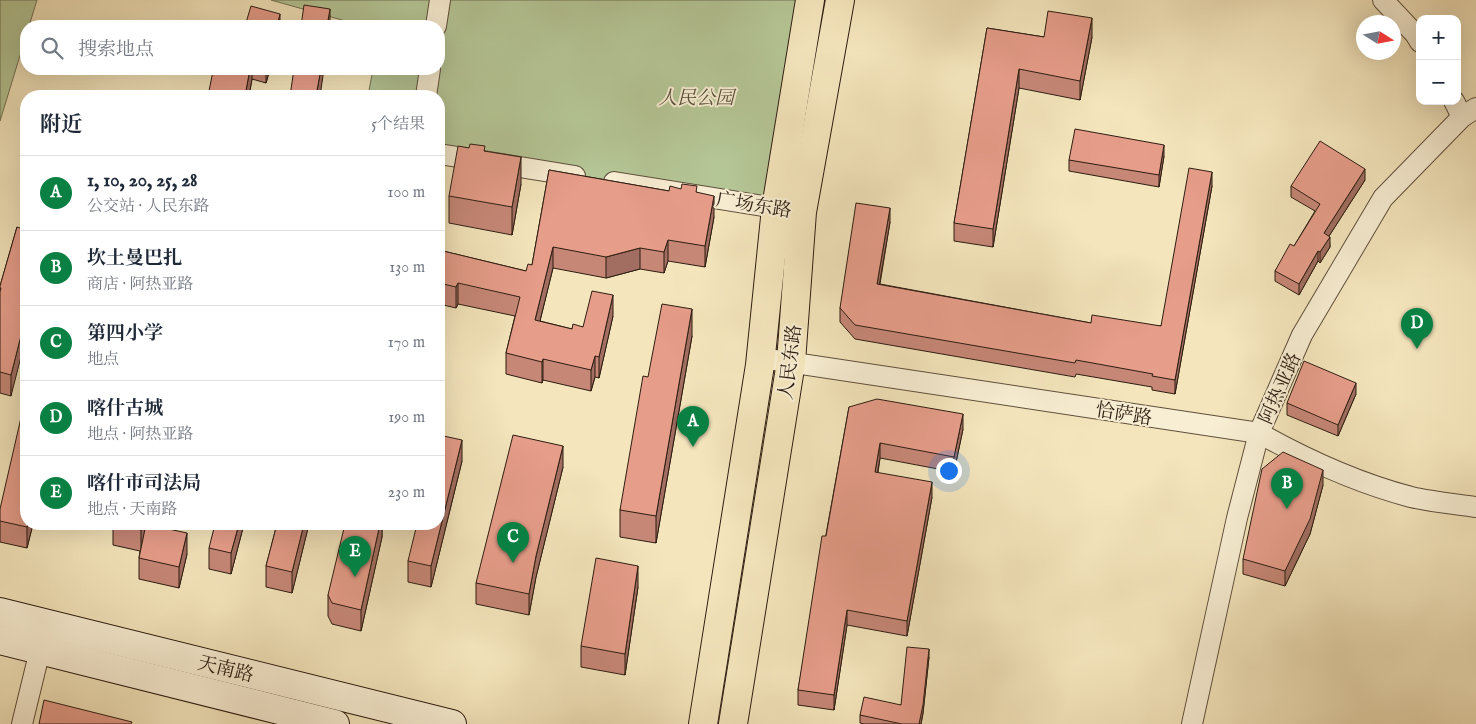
<!DOCTYPE html>
<html lang="zh">
<meta charset="utf-8">
<style>
:root{--surface:#fff;--page:#f6f6f7;--text:#1f2937;--muted:#747a83;--line:#e0e1e3;--accent:#0b8043}
body{margin:0;font-family:"IM FELL English","Noto Serif SC",serif;background:var(--page);color:var(--text)}
.controls{position:absolute;right:15px;top:15px;display:grid;overflow:hidden;border-radius:10px;box-shadow:0 5px 20px #0002}
.controls button{width:45px;height:45px;display:grid;place-items:center;padding:0;border:0;border-bottom:1px solid var(--line);background:var(--surface);color:var(--text);font:25px sans-serif}
.compass{position:absolute;left:1356px;top:15px;width:45px;height:45px;border-radius:50%;background:var(--surface);box-shadow:0 5px 20px #0002;rotate:101deg}
.you{position:absolute;left:948px;top:470px;width:18px;height:18px;margin:-12px;border:4px solid #fff;border-radius:50%;background:#1a73e8;box-shadow:0 0 0 8px #1a73e833}
.badge{display:grid;place-items:center;width:32px;height:32px;border-radius:50%;background:var(--accent);color:#fff;font-size:16px;font-weight:700}
.pin{position:absolute;translate:-50% -41px;filter:drop-shadow(0 1px 2px #0008)}
.pin::after{content:'';position:absolute;top:26px;width:18px;height:15px;background:inherit;clip-path:polygon(0 0,100% 0,50% 100%)}
.list{margin:0;padding:0;list-style:none}
h2{display:flex;justify-content:space-between;align-items:center;height:65px;margin:0;padding:0 20px;font-size:21px}
h2 small{font-size:16px;font-weight:400;color:var(--muted)}
.list li{display:grid;grid-template-columns:32px 1fr auto;gap:15px;align-items:center;box-sizing:border-box;height:75px;padding:0 20px;border-top:1px solid var(--line)}
.list b{display:block;font-size:19px;white-space:nowrap}
.list p{margin:0;font-size:16px;white-space:nowrap;color:var(--muted)}
.list em{font-size:16px;font-style:normal;color:var(--muted)}
.icon{flex:none;width:28px;height:28px;fill:none;stroke:currentColor;stroke-width:2;stroke-linecap:round;stroke-linejoin:round}
.map{position:relative;flex:none;width:1476px;height:724px;overflow:hidden}
.search{position:absolute;background:var(--surface);box-shadow:0 5px 20px #0002;left:20px;top:20px;width:425px;height:55px;display:flex;align-items:center;gap:12px;box-sizing:border-box;padding:0 18px;border-radius:20px;color:var(--muted);font-size:19px}
.panel{position:absolute;background:var(--surface);box-shadow:0 5px 20px #0002;left:20px;top:90px;width:425px;height:440px;border-radius:20px}
.map>svg:first-child{display:block}
.green{fill:#b5c696;stroke:#717254}
.lines{fill:none;stroke-linecap:round;stroke-linejoin:round}
.street-casing{stroke:#5f4f3c;stroke-width:22}
.secondary-casing{stroke:#2d1d11;stroke-width:30}
.primary-casing{stroke:#2d1d11;stroke-width:30}
.street{stroke:#f8eed3;stroke-width:20}
.secondary{stroke:#f8eed3;stroke-width:28}
.primary{stroke:#f4e5bc;stroke-width:28}
.wall{fill:#c68777;stroke:#2d1d11}
.shaded-wall{fill:#a16e61;stroke:#2d1d11}
.building{fill:#e69d8a;stroke:#2d1d11}
.labels{text-anchor:middle;stroke-width:4;stroke-linejoin:round;paint-order:stroke}
.park-label{font-size:19px;font-style:italic;fill:#565039;stroke:#f8eed3}
.street-label{font-size:19px;fill:#2d1d11;stroke:#f8eed3}
</style>
<div class="map">
<svg width="1476" height="724" viewBox="0 0 1476 724">
<rect width="100%" height="100%" fill="#f4e5bc"/>
<filter id="stains"><feTurbulence type="fractalNoise" baseFrequency=".004" numOctaves="4"/><feColorMatrix values="0 0 0 0 .2 0 0 0 0 .09 0 0 0 0 .02 0 0 0 .5 -.17"/></filter>
<radialGradient id="worn" r=".72"><stop offset=".6" stop-color="#630" stop-opacity="0"/><stop offset="1" stop-color="#630" stop-opacity=".3"/></radialGradient>
<g class="green">
<path d="M0 0H37L29 26H26V36L0 121Z"/>
<path d="M271 0H810L776 208 439 154V96H368L373 69H439V26H363Z"/>
</g>
<g class="lines">
<g class="street-casing">
<g id="street">
<path d="M1383 0 1415 34 1420 42"/>
<path d="M436 26 440 0"/>
<path d="M426 96 430 69"/>
<path d="M1454 101 1462 117"/>
<path d="M439 154 575 176"/>
<path d="M614 182 788 210"/>
<path d="M761 358 1259 433C1307 460 1358 483 1411 497 1432 502 1455 504 1476 507"/>
<path d="M22 724 40 650"/>
<path d="M1192 724 1237 518 1259 433 1302 335 1383 198 1462 117 1476 108"/>
</g>
</g>
<g class="secondary-casing">
<g id="secondary">
<path d="M0 612 452 724"/>
<path d="M0 640 335 724"/>
</g>
</g>
<g class="primary-casing">
<g id="primary">
<path d="M703 724 760 365 776 208 810 0"/>
<path d="M733 724 791 362 802 212 840 0"/>
</g>
</g>
<use href="#street" class="street"/>
<use href="#secondary" class="secondary"/>
<use href="#primary" class="primary"/>
</g>
<g class="wall">
<path d="M987 28 1044 37H1092L1080 100 1019 88 993 247 954 241V223Z"/>
<path d="M220 69H270L266 83 252 79 249 96H208Z"/>
<path d="M485 151 521 184 512 235 449 223V196Z"/>
<path d="M1164 156 1159 187 1069 171V160Z"/>
<path d="M549 170 669 191 697 192 714 217 705 267 668 261 664 273 640 269 606 278 553 268 540 321 572 329 583 327 613 316 599 378 595 377 591 391 543 380 542 383 506 374V353L515 316 458 304 456 308 439 304V250L526 271 532 265Z"/>
<path d="M1365 180 1329 236 1330 247 1320 263 1318 261 1299 295 1275 281V271L1294 246 1315 211 1291 197V186Z"/>
<path d="M1212 186 1175 394 1152 390V387L1076 374 1075 377 855 339 840 322V308L890 222 880 284 1091 323 1161 326Z"/>
<path d="M17 227 11 396 0 393V286Z"/>
<path d="M692 336 656 543 620 537V510Z"/>
<path d="M1356 394 1338 436 1287 415V403Z"/>
<path d="M849 407 963 429 954 472 880 458 878 473 932 497 907 636 847 625 834 710 798 705V690Z"/>
<path d="M462 461 431 587 408 582V561Z"/>
<path d="M563 467 536 577 529 615 476 604V583Z"/>
<path d="M1323 485 1310 534 1285 586 1243 574V559Z"/>
<path d="M0 509 26 524H33L27 548 0 542Z"/>
<path d="M113 524H147L187 554 179 588 139 579V558L140 551 113 545Z"/>
<path d="M244 524 231 574 209 569V548Z"/>
<path d="M277 524H309L292 593 266 587V566Z"/>
<path d="M382 524V537L361 631 332 624 328 616V595Z"/>
<path d="M638 587 625 675 581 667V646Z"/>
<path d="M929 657 923 713 921 724H864L860 723V715L901 705Z"/>
</g>
<g class="shaded-wall">
<path d="M330 9V26H327Z"/>
<path d="M280 14V26H277Z"/>
<path d="M1092 18V37L1080 100V81Z"/>
<path d="M250 69H252V79L249 96H245Z"/>
<path d="M266 69H270L266 83Z"/>
<path d="M321 69H324L320 96H316Z"/>
<path d="M1019 69V88L993 247V229Z"/>
<path d="M1164 145V156L1159 187V175Z"/>
<path d="M521 157V184L512 235V207Z"/>
<path d="M1365 169V180L1324 244V233Z"/>
<path d="M1212 172V186L1175 394V380Z"/>
<path d="M714 196V217L705 267V246Z"/>
<path d="M890 208V222L877 298V284Z"/>
<path d="M1330 237V247L1320 263V252Z"/>
<path d="M668 240V261L664 273V252Z"/>
<path d="M553 247V268L535 341V320Z"/>
<path d="M640 248V269L606 278V257Z"/>
<path d="M1318 251V261L1299 295V284Z"/>
<path d="M458 283V304L456 308V287Z"/>
<path d="M613 295V316L599 378V357Z"/>
<path d="M692 309V336L656 543V516Z"/>
<path d="M26 316V337L11 396V375Z"/>
<path d="M595 356V377L591 391V370Z"/>
<path d="M543 359V380L542 383V362Z"/>
<path d="M1356 383V394L1338 436V425Z"/>
<path d="M963 414V429L954 472V457Z"/>
<path d="M462 440V461L431 587V566Z"/>
<path d="M880 443V458L875 487V472Z"/>
<path d="M563 446V467L536 577 529 615V594L536 556Z"/>
<path d="M1323 470V485L1310 534 1285 586V571Z"/>
<path d="M932 482V497L907 636V621Z"/>
<path d="M28 524H33L27 548V527Z"/>
<path d="M142 524H147L141 551V530Z"/>
<path d="M239 524H244L231 574V553Z"/>
<path d="M304 524H309L292 593V572Z"/>
<path d="M380 524H382V537L361 631V610Z"/>
<path d="M187 533V554L179 588V567Z"/>
<path d="M638 566V587L625 675V654Z"/>
<path d="M847 610V625L834 710V695Z"/>
<path d="M929 649V657L923 713 921 724H919Z"/>
</g>
<g class="building">
<path d="M304 5 330 9 327 26H301Z"/>
<path d="M251 6 280 14 277 26H245Z"/>
<path d="M1048 11 1092 18 1080 81 1019 69 993 229 954 223 987 28 1044 37Z"/>
<path d="M220 69H250L245 96H208L213 71 219 72Z"/>
<path d="M294 69H321L316 96H290Z"/>
<path d="M1075 129 1164 145 1159 175 1069 160Z"/>
<path d="M1320 141 1365 169 1324 233 1330 237 1320 252 1318 251 1299 284 1275 271 1290 244 1294 246 1320 204 1291 186Z"/>
<path d="M470 144 485 146 484 151 521 157 512 207 449 196 458 146 469 148Z"/>
<path d="M1189 168 1212 172 1175 380 1152 376 1153 374 1076 360 1075 363 855 325 840 308 856 203 890 208 877 284 1091 323 1092 315 1161 326Z"/>
<path d="M549 170 669 191 670 186 681 189 682 184 697 186 696 192 714 196 705 246 668 240 664 252 640 248 606 257 553 247 535 320 572 329 573 324 583 327 592 291 613 295 599 357 595 356 591 370 543 359 542 362 506 353 520 297 458 283 456 287 439 283V250L526 271 528 264 532 265Z"/>
<path d="M17 227 26 230V316L11 375 0 372V292L1 288H0V286Z"/>
<path d="M662 304 692 309 656 516 620 510 643 376 648 377Z"/>
<path d="M1304 361 1356 383 1338 425 1287 403Z"/>
<path d="M26 396V524H28L27 527 0 521V509Z"/>
<path d="M877 399 963 414 954 457 880 443 875 472 932 482 907 621 847 610 834 695 798 690 822 536H826L849 407Z"/>
<path d="M439 435 462 440 431 566 408 561 417 524H439Z"/>
<path d="M513 435 563 446 536 556 529 594 476 583Z"/>
<path d="M1283 452 1323 470 1310 519 1285 571 1243 559 1262 469Z"/>
<path d="M113 524H142L141 530Z"/>
<path d="M146 524 187 533 179 567 139 558Z"/>
<path d="M215 524H239L231 553 209 548Z"/>
<path d="M277 524H304L292 572 266 566Z"/>
<path d="M345 524H380L361 610 332 603 328 595Z"/>
<path d="M596 558 638 566 625 654 581 646Z"/>
<path d="M907 647 929 649 923 705 919 724H902L860 715 864 697 901 705Z"/>
<path d="M44 700 132 722 131 724H39Z"/>
</g>
<g class="labels">
<g class="park-label">
<text x="696" y="104">人民公园</text>
</g>
<g class="street-label">
<text transform="translate(754 204) rotate(9)" y="7">广场东路</text>
<text transform="translate(789 362) rotate(-83)" y="7">人民东路</text>
<text transform="translate(1279 388) rotate(-66)" y="7">阿热亚路</text>
<text transform="translate(1124 413) rotate(9)" y="7">恰萨路</text>
<text transform="translate(226 668) rotate(14)" y="7">天南路</text>
</g>
</g>
<rect width="100%" height="100%" filter="url(#stains)"/>
<rect width="100%" height="100%" fill="url(#worn)"/>
</svg>
<div class="controls">
<button>+</button>
<button>−</button>
</div>
<svg class="compass" viewBox="-18 -18 36 36"><path d="M0-13l5 13h-10z" fill="#e53935"/><path d="M0 13l5-13h-10z" fill="#747a83"/></svg>
<div class="you"></div>
<div class="pin badge" style="left:693px;top:447px">A</div>
<div class="pin badge" style="left:1287px;top:509px">B</div>
<div class="pin badge" style="left:513px;top:563px">C</div>
<div class="pin badge" style="left:1417px;top:349px">D</div>
<div class="pin badge" style="left:355px;top:577px">E</div>
<div class="search"><svg class="icon" aria-label="search" viewBox="0 0 24 24"><circle cx="10" cy="10" r="6"/><path d="M15 15l6 6"/></svg>搜索地点</div>
<section class="panel">
<h2>附近<small>5个结果</small></h2>
<ul class="list">
<li><span class="badge">A</span><div><b>1, 10, 20, 25, 28</b><p>公交站 · 人民东路</p></div><em>100 m</em></li>
<li><span class="badge">B</span><div><b>坎土曼巴扎</b><p>商店 · 阿热亚路</p></div><em>130 m</em></li>
<li><span class="badge">C</span><div><b>第四小学</b><p>地点</p></div><em>170 m</em></li>
<li><span class="badge">D</span><div><b>喀什古城</b><p>地点 · 阿热亚路</p></div><em>190 m</em></li>
<li><span class="badge">E</span><div><b>喀什市司法局</b><p>地点 · 天南路</p></div><em>230 m</em></li>
</ul>
</section>
</div>
